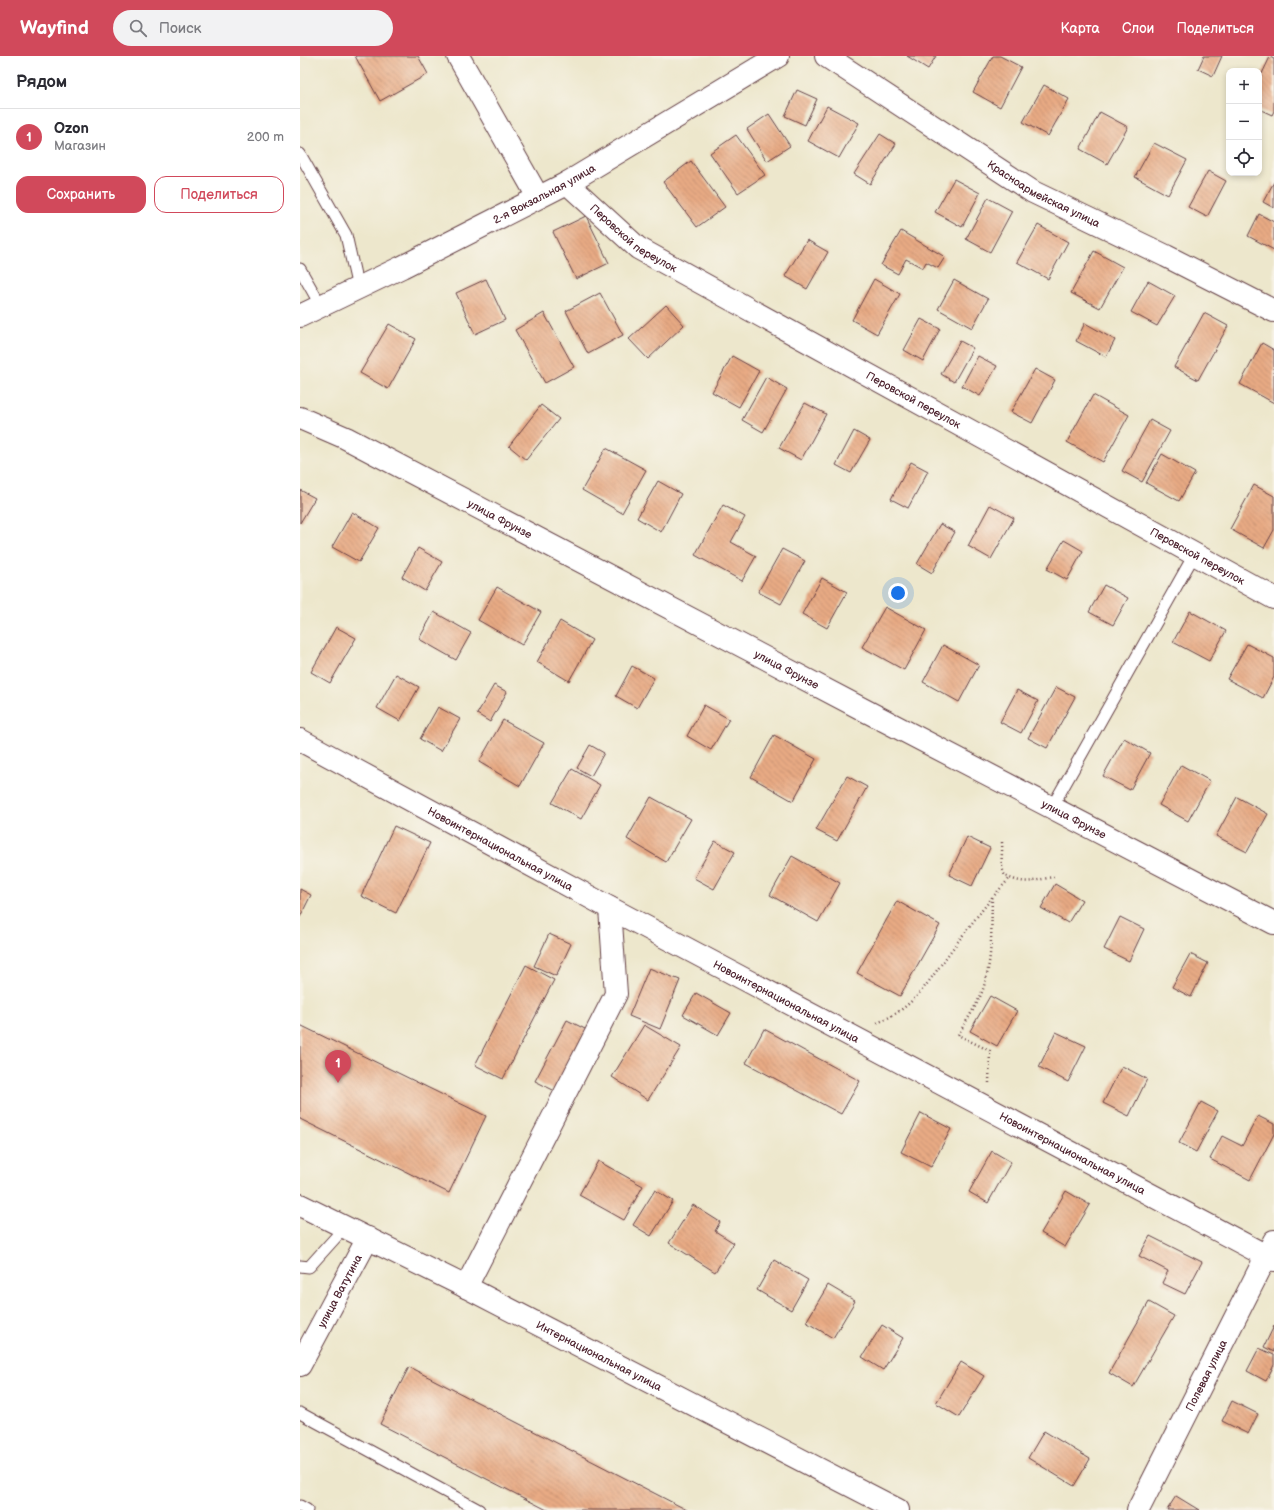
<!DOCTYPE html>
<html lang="ru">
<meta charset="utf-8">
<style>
:root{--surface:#fff;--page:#f2f2f3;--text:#2b2b33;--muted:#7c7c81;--line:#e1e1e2;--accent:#d1495b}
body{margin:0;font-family:"Balsamiq Sans",sans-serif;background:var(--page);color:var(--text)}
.controls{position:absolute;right:12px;top:12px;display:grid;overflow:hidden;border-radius:8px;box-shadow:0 2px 6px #0003}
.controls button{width:36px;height:36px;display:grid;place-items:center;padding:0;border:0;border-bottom:1px solid var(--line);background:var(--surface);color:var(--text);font:20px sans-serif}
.you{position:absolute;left:598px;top:537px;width:14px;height:14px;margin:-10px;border:3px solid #fff;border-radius:50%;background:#1a73e8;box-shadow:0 0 0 6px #1a73e833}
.badge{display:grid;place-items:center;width:26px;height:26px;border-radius:50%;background:var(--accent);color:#fff;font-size:13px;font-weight:700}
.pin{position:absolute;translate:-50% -33px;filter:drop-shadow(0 1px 2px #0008)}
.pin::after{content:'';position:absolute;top:21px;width:14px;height:12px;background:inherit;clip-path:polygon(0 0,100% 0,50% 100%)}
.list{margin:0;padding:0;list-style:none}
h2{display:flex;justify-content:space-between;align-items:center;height:52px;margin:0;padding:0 16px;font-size:17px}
h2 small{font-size:13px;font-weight:400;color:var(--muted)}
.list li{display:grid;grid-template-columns:26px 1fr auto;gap:12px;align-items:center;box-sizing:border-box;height:56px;padding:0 16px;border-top:1px solid var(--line)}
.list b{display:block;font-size:15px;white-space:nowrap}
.list p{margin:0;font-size:13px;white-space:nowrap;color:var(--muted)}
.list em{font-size:13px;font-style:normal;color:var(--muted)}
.actions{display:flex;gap:8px;padding:12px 16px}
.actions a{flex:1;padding:9px 0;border:1px solid var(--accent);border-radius:12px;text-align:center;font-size:14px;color:var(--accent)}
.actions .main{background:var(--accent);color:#fff}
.icon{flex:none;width:22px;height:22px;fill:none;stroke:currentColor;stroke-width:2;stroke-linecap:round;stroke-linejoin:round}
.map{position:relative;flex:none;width:974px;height:1454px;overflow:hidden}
header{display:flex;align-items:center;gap:24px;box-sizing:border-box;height:56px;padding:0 20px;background:var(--accent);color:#fff}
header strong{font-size:19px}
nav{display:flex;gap:22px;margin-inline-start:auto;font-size:14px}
.search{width:280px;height:36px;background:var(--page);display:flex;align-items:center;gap:10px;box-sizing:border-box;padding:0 14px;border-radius:22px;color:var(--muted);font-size:15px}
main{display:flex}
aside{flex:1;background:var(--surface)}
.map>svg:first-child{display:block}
.building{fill:url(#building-back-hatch)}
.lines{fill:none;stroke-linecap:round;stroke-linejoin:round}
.service-casing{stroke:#623d43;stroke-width:13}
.minor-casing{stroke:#623d43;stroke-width:24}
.tertiary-casing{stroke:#623d43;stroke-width:24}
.primary-casing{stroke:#623d43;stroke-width:24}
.path{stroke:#623d43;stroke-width:2.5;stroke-dasharray:1 3;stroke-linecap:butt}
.service{stroke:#fff;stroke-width:11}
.minor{stroke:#fff;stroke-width:22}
.tertiary{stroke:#fff;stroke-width:22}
.primary{stroke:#fff;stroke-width:22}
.labels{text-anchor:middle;stroke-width:3;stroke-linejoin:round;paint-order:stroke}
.street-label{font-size:11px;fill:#4a1f2b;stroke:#f7f3e8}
</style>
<header>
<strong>Wayfind</strong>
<div class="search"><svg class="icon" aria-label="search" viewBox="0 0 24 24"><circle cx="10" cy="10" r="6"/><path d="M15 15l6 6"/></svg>Поиск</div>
<nav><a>Карта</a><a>Слои</a><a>Поделиться</a></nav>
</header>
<main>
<aside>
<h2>Рядом<small></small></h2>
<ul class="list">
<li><span class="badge">1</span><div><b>Ozon</b><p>Магазин</p></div><em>200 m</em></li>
</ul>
<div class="actions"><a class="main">Сохранить</a><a>Поделиться</a></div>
</aside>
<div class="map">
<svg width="974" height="1454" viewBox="0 0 974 1454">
<defs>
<pattern id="building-back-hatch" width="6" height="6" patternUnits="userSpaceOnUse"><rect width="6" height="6" fill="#e8aa84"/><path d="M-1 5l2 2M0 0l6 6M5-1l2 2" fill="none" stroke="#be8a6c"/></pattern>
</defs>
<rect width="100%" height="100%" fill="#f7f3e8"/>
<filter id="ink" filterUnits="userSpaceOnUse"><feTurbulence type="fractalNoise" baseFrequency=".025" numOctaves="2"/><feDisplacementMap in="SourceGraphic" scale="8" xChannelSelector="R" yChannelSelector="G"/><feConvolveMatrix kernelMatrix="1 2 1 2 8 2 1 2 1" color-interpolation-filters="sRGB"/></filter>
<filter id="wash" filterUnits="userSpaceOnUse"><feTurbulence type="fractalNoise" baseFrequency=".012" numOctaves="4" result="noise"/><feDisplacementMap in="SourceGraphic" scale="16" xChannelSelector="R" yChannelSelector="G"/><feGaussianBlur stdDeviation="0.9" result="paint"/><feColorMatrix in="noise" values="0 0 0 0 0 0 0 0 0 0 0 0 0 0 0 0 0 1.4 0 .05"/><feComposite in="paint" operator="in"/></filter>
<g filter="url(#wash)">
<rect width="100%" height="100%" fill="#ede7cc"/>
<g id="blocks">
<g class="building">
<path d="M55 0H118L128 18 80 45Z"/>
<path d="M607 0H636L628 13Z"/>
<path d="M693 0H700L721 11 700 51 673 36Z"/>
<path d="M904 0H922L913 20 898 13Z"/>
<path d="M970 1 974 3V55L972 59 959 53V24Z"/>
<path d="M744 29 769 43 748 80 723 66Z"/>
<path d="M497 34 517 43 505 69 485 60Z"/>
<path d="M527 50 559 67 539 102 508 85Z"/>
<path d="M800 56 828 71 807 108 780 93Z"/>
<path d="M469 58 490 90 467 105 447 73Z"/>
<path d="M580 78 596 88 570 128 554 118Z"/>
<path d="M436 79 465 119 438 137 410 97Z"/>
<path d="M854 87 887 104 868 139 835 121Z"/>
<path d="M391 105 425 151 397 171 363 126Z"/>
<path d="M908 115 926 125 907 161 888 151Z"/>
<path d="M654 123 680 137 662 171 635 156Z"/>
<path d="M974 126V152L963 146Z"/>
<path d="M688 142 712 155 690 196 666 183Z"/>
<path d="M959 158 974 166V194L948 180Z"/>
<path d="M286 160 309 207 276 223 253 176Z"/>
<path d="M738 169 768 186 748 223 717 206Z"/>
<path d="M601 175 645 201 638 212 626 206 623 212 606 203 598 218 581 209Z"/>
<path d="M507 184 528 196 507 233 485 220Z"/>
<path d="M794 195 823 211 800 252 771 237Z"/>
<path d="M186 223 205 264 175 278 156 237Z"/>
<path d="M574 223 600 238 577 278 552 264Z"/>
<path d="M654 224 688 243 672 272 638 253Z"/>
<path d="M848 225 875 240 857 270 831 256Z"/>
<path d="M300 237 323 279 288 298 266 255Z"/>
<path d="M366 249 384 269 348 303 329 283Z"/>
<path d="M244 257 274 311 245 327 215 274Z"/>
<path d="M904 257 928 270 898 324 874 311Z"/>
<path d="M621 263 640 273 623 305 604 294Z"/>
<path d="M785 267 815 284 806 301 776 285Z"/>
<path d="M89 268 116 283 88 333 60 317Z"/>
<path d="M660 285 673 292 654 326 641 318Z"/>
<path d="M962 287 974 294V347L940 328Z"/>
<path d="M432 300 459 315 439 351 412 336Z"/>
<path d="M678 300 697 310 680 340 662 330Z"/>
<path d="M735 313 755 324 732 367 711 356Z"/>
<path d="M466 321 487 333 463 376 442 364Z"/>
<path d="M793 339 829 359 803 406 767 386Z"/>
<path d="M505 347 526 358 501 404 479 392Z"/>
<path d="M241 349 259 363 226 404 209 390Z"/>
<path d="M850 364 870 375 842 426 822 415Z"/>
<path d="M554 375 570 384 551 417 536 409Z"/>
<path d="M306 392 346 414 322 457 282 434Z"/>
<path d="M862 398 895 417 879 445 846 427Z"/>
<path d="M611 406 628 415 608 452 591 443Z"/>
<path d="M358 425 381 438 361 476 337 462Z"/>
<path d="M954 429 974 440V474L964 492 930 473Z"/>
<path d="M0 434 15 442 0 467Z"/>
<path d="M423 449 445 461 431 486 456 500 442 525 395 499Z"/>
<path d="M690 449 714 462 691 503 668 490Z"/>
<path d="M52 456 79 472 59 506 32 491Z"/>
<path d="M640 468 655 476 632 517 617 508Z"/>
<path d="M764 484 783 495 767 524 747 513Z"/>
<path d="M118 492 142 506 125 535 102 521Z"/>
<path d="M482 493 505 505 481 548 458 536Z"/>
<path d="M522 522 547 536 527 572 502 558Z"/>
<path d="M804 529 828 542 813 569 789 556Z"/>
<path d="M197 531 241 556 222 589 178 564Z"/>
<path d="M585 551 626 574 604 614 562 591Z"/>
<path d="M890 555 926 575 909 605 873 586Z"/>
<path d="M134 556 171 577 156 604 119 583Z"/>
<path d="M260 565 292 584 269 625 237 606Z"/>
<path d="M36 571 56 582 30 627 11 616Z"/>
<path d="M947 588 974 602V621L963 642 927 623Z"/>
<path d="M643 589 679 609 659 646 623 626Z"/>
<path d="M332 610 354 622 337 652 316 640Z"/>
<path d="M96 618 119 631 100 665 77 652Z"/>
<path d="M194 629 207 636 190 666 177 658Z"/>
<path d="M756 631 775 641 747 692 728 682Z"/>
<path d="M717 634 738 645 721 677 700 666Z"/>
<path d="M404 649 429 663 411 694 387 680Z"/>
<path d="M138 651 160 663 141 695 120 683Z"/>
<path d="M203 664 244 687 220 730 179 706Z"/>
<path d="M474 679 516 703 493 745 451 721Z"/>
<path d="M824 682 850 697 830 734 803 720Z"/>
<path d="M290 689 304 697 291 720 277 712Z"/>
<path d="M881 709 910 725 888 765 859 749Z"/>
<path d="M272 713 300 729 281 763 252 747Z"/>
<path d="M547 720 567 731 537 785 516 774Z"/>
<path d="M351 741 391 763 366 806 327 783Z"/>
<path d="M937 741 968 758 947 796 916 780Z"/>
<path d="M94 770 130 787 96 857 61 840Z"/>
<path d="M667 781 690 792 672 830 649 819Z"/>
<path d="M415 785 435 796 414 833 394 822Z"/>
<path d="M492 800 540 827 518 866 470 839Z"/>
<path d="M755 828 782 844 768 867 741 852Z"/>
<path d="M0 833 11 839 0 861Z"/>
<path d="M597 845 640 869 600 940 557 917Z"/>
<path d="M820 861 844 873 829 905 804 893Z"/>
<path d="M249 878 271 888 256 920 234 910Z"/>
<path d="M890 898 908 907 891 941 872 931Z"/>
<path d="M226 909 254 924 203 1023 175 1009Z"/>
<path d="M349 912 380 924 360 973 329 960Z"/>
<path d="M396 937 431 957 418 979 383 959Z"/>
<path d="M690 940 717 955 697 990 670 975Z"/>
<path d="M267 964 287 974 255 1035 235 1025Z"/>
<path d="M0 969 186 1060 149 1137 0 1063Z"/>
<path d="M344 969 381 991 348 1044 312 1021Z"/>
<path d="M464 973 560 1025 541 1058 446 1007Z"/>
<path d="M756 976 786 990 768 1026 739 1011Z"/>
<path d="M822 1010 847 1023 829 1060 803 1047Z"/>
<path d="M901 1046 918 1055 896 1096 879 1087Z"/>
<path d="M621 1057 651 1073 631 1111 601 1096Z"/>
<path d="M958 1060 974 1068V1078L950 1124 910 1103 922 1080 942 1090Z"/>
<path d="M692 1095 711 1106 688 1147 669 1136Z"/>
<path d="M298 1105 343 1130 324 1164 279 1139Z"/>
<path d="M355 1134 373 1145 351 1180 333 1169Z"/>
<path d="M766 1135 790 1149 765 1191 741 1177Z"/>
<path d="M393 1149 420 1166 415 1175 434 1187 415 1216 369 1187Z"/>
<path d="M850 1180 902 1206 885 1238 862 1227 868 1215 839 1200Z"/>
<path d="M474 1204 508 1224 491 1254 457 1234Z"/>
<path d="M528 1229 555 1245 533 1282 506 1266Z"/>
<path d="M849 1246 874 1260 833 1331 809 1317Z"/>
<path d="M582 1269 603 1282 583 1314 562 1301Z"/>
<path d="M974 1270V1296L964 1291Z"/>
<path d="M959 1292 974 1299V1309L966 1325 947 1315Z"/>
<path d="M661 1306 684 1320 659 1361 636 1347Z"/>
<path d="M109 1311 387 1454H247L80 1368Z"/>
<path d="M932 1345 958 1358 948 1378 922 1365Z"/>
<path d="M744 1375 790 1403 774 1430 728 1402Z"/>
<path d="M876 1440 899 1454H867Z"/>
</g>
</g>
</g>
<g filter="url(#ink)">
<use href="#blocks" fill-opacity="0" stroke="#623d43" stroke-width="1"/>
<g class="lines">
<g class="service-casing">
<g id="service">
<path d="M0 98 46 179 58 232"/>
<path d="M0 213 21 250"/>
<path d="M752 751 894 499"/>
<path d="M0 1210 9 1211 45 1171"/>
<path d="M0 1357 179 1454"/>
<path d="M0 1450 7 1454"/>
</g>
</g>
<g class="minor-casing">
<g id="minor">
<path d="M158 0 238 141"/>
<path id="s1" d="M526 0 733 136 866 200 974 255"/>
<path id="s2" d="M267 127 338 192 974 542"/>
<path id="s3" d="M0 260 102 211 267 127 478 0"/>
<path id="s4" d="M0 684 310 852 974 1204"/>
<path d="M166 1231 316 938 310 852"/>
<path id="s5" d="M0 1309 68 1182"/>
<path id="s6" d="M838 1454 974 1185"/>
</g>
</g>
<g class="tertiary-casing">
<g id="tertiary">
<path id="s7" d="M0 362 46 382 568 656 974 867"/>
</g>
</g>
<g class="primary-casing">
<g id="primary">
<path id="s8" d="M0 1149 166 1231 598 1454"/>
</g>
</g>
<g class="path">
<path d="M702 786C703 801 699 806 705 820 728 830 732 824 754 821"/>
<path d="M577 967C618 950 629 923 654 891 672 867 689 844 710 822"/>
<path d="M689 1027 690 995 658 979C666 965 676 951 682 936 693 906 691 872 692 841"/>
</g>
<use href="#service" class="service"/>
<use href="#minor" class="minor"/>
<use href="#tertiary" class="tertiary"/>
<use href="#primary" class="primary"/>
</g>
</g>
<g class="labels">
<g class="street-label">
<text dy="4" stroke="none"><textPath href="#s3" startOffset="273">2-я Вокзальная улица</textPath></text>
<text dy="4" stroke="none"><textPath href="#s1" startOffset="258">Красноармейская улица</textPath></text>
<text dy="4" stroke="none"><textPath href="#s2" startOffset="87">Перовской переулок</textPath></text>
<text dy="4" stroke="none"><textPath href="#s2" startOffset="411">Перовской переулок</textPath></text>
<text dy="4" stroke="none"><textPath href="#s7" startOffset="224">улица Фрунзе</textPath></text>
<text dy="4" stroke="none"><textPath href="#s2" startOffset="735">Перовской переулок</textPath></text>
<text dy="4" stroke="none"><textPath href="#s7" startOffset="548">улица Фрунзе</textPath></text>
<text dy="4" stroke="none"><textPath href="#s7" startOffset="872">улица Фрунзе</textPath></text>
<text dy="4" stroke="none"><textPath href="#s4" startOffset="228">Новоинтернациональная улица</textPath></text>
<text dy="4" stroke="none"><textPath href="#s4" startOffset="552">Новоинтернациональная улица</textPath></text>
<text dy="4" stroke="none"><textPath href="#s4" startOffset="876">Новоинтернациональная улица</textPath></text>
<text dy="4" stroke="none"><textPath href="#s5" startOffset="84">улица Ватутина</textPath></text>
<text dy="4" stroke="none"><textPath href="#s8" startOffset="335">Интернациональная улица</textPath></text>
<text dy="4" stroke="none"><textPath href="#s6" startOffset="151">Полевая улица</textPath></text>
</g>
</g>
</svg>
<div class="controls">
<button>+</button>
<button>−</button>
<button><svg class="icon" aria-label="locate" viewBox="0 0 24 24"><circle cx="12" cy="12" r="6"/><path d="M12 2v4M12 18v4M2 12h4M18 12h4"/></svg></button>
</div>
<div class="you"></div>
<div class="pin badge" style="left:38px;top:1027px">1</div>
</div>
</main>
